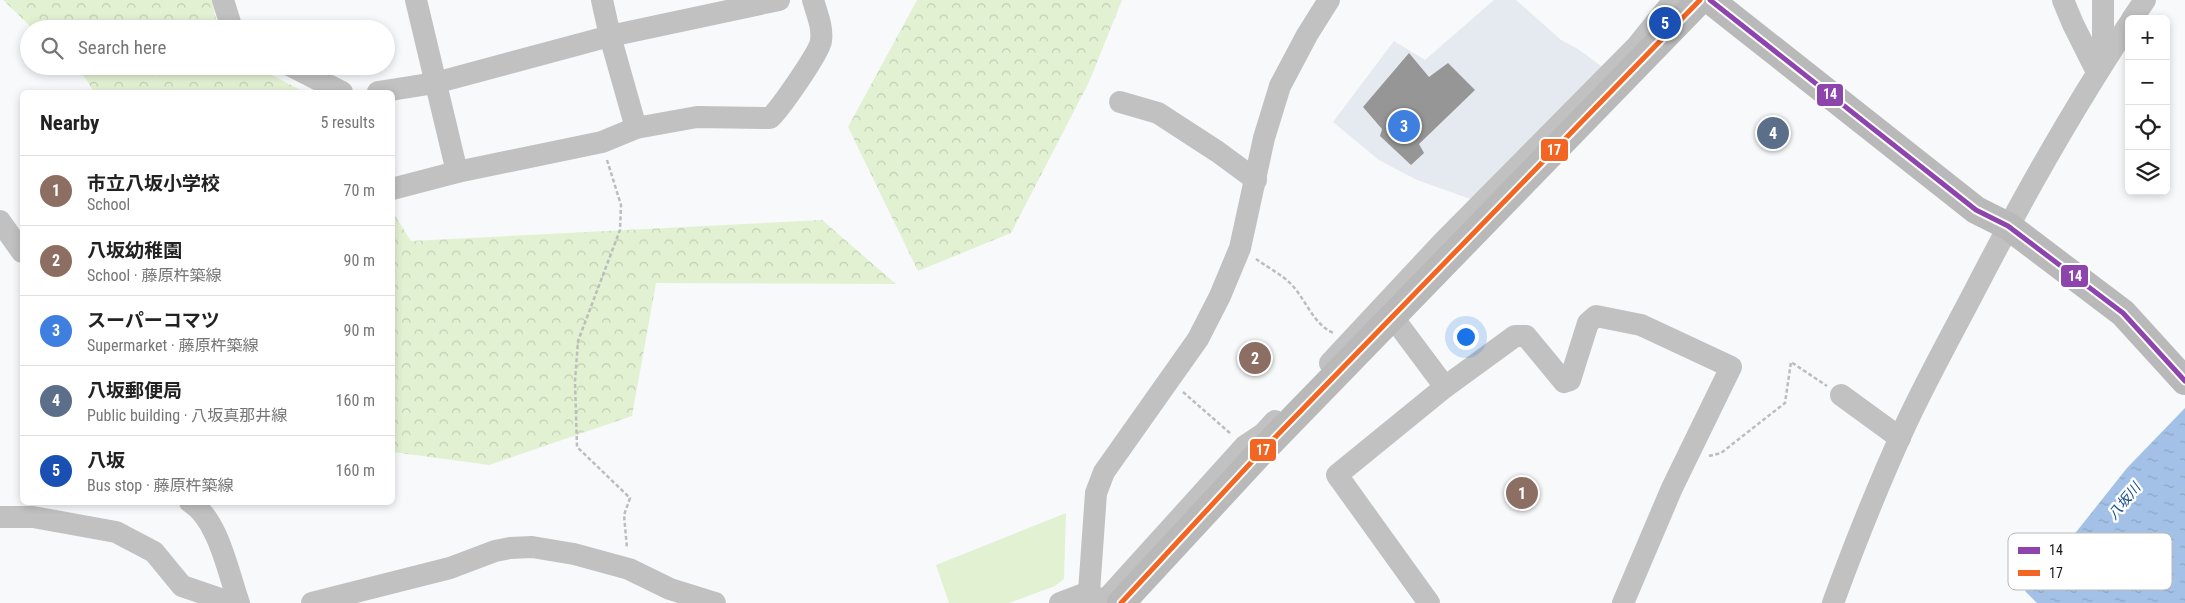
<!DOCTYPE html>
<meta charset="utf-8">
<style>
:root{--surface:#fff;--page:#f2f2f2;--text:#222;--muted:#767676;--line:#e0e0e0;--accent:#d93025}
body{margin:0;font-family:"Roboto Condensed","Noto Sans JP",sans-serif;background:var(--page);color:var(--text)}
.controls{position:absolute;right:15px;top:15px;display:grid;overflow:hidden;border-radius:8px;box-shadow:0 2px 8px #0003}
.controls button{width:45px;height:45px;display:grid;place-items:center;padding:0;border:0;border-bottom:1px solid var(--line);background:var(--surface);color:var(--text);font:25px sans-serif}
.you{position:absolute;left:1465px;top:336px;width:18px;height:18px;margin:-12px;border:4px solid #fff;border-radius:50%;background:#1a73e8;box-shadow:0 0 0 8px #1a73e833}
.badge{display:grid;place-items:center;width:32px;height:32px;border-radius:50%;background:var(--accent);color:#fff;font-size:16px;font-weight:700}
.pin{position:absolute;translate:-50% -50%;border:2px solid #fff;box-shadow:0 1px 5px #0006}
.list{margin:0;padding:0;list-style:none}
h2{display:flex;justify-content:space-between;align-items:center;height:65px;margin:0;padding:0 20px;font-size:21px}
h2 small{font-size:16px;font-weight:400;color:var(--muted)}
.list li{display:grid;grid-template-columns:32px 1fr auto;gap:15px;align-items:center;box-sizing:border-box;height:70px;padding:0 20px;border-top:1px solid var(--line)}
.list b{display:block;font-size:19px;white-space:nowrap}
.list p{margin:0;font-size:16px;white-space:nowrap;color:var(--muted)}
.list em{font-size:16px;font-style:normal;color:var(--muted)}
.icon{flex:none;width:28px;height:28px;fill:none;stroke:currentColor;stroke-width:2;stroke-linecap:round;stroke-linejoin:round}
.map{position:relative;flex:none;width:2185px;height:603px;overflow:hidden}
.search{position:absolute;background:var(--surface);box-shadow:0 2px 8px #0003;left:20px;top:20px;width:375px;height:55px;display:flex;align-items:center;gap:12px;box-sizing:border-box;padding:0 18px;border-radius:28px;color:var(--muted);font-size:19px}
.panel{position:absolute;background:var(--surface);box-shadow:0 2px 8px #0003;left:20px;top:90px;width:375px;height:415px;border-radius:8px}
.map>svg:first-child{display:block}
.built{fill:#e5e9f0}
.grass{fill:#e3f1d3}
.forest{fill:url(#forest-crowns)}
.water{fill:url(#water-ripples)}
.building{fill:#969697}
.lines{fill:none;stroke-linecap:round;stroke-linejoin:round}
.path{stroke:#bcbdbd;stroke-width:2.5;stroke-dasharray:4 2.5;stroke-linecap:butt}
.minor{stroke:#c1c1c1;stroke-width:22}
.major{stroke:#bab9ba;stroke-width:28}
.bus-1-casing{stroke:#fff;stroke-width:9}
.bus-2-casing{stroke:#fff;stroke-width:9}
.bus-1{stroke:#8e44ad;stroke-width:5}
.bus-2{stroke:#f26522;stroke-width:5}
.labels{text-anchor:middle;stroke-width:5;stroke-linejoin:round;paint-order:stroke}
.water-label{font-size:14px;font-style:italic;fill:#134d8b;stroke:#fff}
.key{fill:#fff;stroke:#b9b9ba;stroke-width:1}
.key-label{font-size:14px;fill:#161718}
.line-badge{stroke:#fff;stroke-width:2}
.badge-label{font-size:14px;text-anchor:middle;font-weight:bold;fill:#fff}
</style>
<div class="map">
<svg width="2185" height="603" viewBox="0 0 2185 603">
<defs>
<pattern id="forest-crowns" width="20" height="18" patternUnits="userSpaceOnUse" patternTransform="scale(1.25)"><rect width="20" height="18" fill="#e3f1d3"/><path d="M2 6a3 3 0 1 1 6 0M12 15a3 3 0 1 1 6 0" fill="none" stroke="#c2ceb4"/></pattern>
<pattern id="water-ripples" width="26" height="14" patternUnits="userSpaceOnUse" patternTransform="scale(1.25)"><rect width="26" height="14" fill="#a3c1e6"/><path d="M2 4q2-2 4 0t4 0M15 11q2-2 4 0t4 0" fill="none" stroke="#8ca5c5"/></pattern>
</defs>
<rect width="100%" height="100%" fill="#f7f9fb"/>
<path class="built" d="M1494 0H1516L1561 40 1578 49 1605 69 1479 202 1417 180 1379 160 1333 122 1394 41 1425 60Z"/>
<path class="grass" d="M1066 513 1064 579 1055 586 1009 603H949L936 565Z"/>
<g class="forest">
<path d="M3 0H212L218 29H33Z"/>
<path d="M917 0H1122L1089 82 1011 233 918 271 848 127Z"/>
<path d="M73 66H255L304 92H94L86 79Z"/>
<path d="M392 211 411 241 822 220 896 284 656 283 632 416 489 465 393 452Z"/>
</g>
<path class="water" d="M2185 408V603H2037L2025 591 2077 531 2127 468Z"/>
<path class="building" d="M1409 53 1429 77 1448 63 1475 90 1419 144 1424 153 1411 165 1380 136 1382 129 1363 107Z"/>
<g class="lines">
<g class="path">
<path d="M607 160 621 205 620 230 578 341 575 381 577 447 630 498 624 515 627 548"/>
<path d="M1256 259C1267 267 1281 274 1291 284 1305 298 1314 326 1334 333"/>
<path d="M1183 392 1231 434"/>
<path d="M1709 456 1721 453 1785 403 1791 362 1827 386"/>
</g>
<g class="minor">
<path d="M223 0 232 29"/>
<path d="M416 0 457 172"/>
<path d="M602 0 610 36 636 128"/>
<path d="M2063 0 2073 24 2097 72"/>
<path d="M2132 19 2145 0"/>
<path d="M2103 63V0"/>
<path d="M291 66 342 92"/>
<path d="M378 92 435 83 610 36 779 0"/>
<path d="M1120 102 1158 113 1218 152 1256 180"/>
<path d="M392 189 457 172 602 142 636 128 697 117 770 118C780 109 819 53 821 41 823 27 817 14 813 0"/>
<path d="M0 221 22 252"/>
<path d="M1392 316 1445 387 1337 475 1429 603"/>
<path d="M1330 363 1442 243 1637 46 1674 0"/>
<path d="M1445 387 1515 336H1526L1564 382 1570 380 1588 323 1596 316 1641 325 1731 367 1672 488 1623 603"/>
<path d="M1841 395 1900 438"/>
<path d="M190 502C219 520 228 573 239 603"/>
<path d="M0 517H33L116 532 154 552 182 586 232 603"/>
<path d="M312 603 450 568 495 551 510 548 532 547 574 554 629 569 670 589 715 603"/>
<path d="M1060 603 1089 592"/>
<path d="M1103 603 1245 446 1263 434 1275 421"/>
<path d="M1103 603 1089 592 1096 493 1104 472 1198 339 1220 296 1240 248 1264 138 1280 86 1307 35 1329 0"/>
<path d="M1833 603C1855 543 1879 483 1906 424 1927 379 1952 334 1975 290 2022 199 2072 110 2129 24"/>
</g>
<g class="major">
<path d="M1710 0 1976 210 2008 226 2123 313 2185 381"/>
<path d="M1121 603 1258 455 1700 0"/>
</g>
<g class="bus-1-casing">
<path id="bus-1" d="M1710 0 1976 210 2008 226 2123 313 2185 381"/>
</g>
<g class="bus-2-casing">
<path id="bus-2" d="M1121 603 1258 455 1700 0"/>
</g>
<use href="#bus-1" class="bus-1"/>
<use href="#bus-2" class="bus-2"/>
</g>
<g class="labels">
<g class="water-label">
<text transform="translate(2124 501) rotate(-51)" y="5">八坂川</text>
</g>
</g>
<rect x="2008" y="533" width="164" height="57" rx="8" class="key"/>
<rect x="2018" y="547" width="22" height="7" fill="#8e44ad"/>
<rect x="2018" y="570" width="22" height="6" fill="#f26522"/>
<g class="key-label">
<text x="2049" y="555">14</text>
<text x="2049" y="578">17</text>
</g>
<g class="line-badge">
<rect x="1816" y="83" width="28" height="24" rx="5" fill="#8e44ad"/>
<rect x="1540" y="138" width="29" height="24" rx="5" fill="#f26522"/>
<rect x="2060" y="264" width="29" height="24" rx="5" fill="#8e44ad"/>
<rect x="1249" y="438" width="28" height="24" rx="5" fill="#f26522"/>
</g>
<g class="badge-label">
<text x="1830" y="99">14</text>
<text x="1554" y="155">17</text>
<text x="2075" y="281">14</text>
<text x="1263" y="455">17</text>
</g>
</svg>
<div class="controls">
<button>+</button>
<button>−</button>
<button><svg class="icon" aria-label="locate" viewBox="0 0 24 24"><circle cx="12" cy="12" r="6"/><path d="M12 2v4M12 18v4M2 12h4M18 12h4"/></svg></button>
<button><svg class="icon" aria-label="layers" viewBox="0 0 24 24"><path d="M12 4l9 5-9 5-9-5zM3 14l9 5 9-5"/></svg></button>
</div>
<div class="you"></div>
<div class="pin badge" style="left:1522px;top:493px;background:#8d6e63">1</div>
<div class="pin badge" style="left:1255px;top:358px;background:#8d6e63">2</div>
<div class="pin badge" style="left:1404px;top:126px;background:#3f7fe0">3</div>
<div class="pin badge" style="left:1773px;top:133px;background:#5c6f8a">4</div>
<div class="pin badge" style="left:1665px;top:23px;background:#1a4fb4">5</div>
<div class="search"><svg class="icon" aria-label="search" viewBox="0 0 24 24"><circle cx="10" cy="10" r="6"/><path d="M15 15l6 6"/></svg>Search here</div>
<section class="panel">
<h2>Nearby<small>5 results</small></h2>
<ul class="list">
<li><span class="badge" style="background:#8d6e63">1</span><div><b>市立八坂小学校</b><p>School</p></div><em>70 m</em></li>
<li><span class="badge" style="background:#8d6e63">2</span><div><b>八坂幼稚園</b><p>School · 藤原杵築線</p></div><em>90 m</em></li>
<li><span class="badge" style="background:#3f7fe0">3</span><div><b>スーパーコマツ</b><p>Supermarket · 藤原杵築線</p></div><em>90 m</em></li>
<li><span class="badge" style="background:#5c6f8a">4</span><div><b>八坂郵便局</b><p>Public building · 八坂真那井線</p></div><em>160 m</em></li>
<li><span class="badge" style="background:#1a4fb4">5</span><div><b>八坂</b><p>Bus stop · 藤原杵築線</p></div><em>160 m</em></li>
</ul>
</section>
</div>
